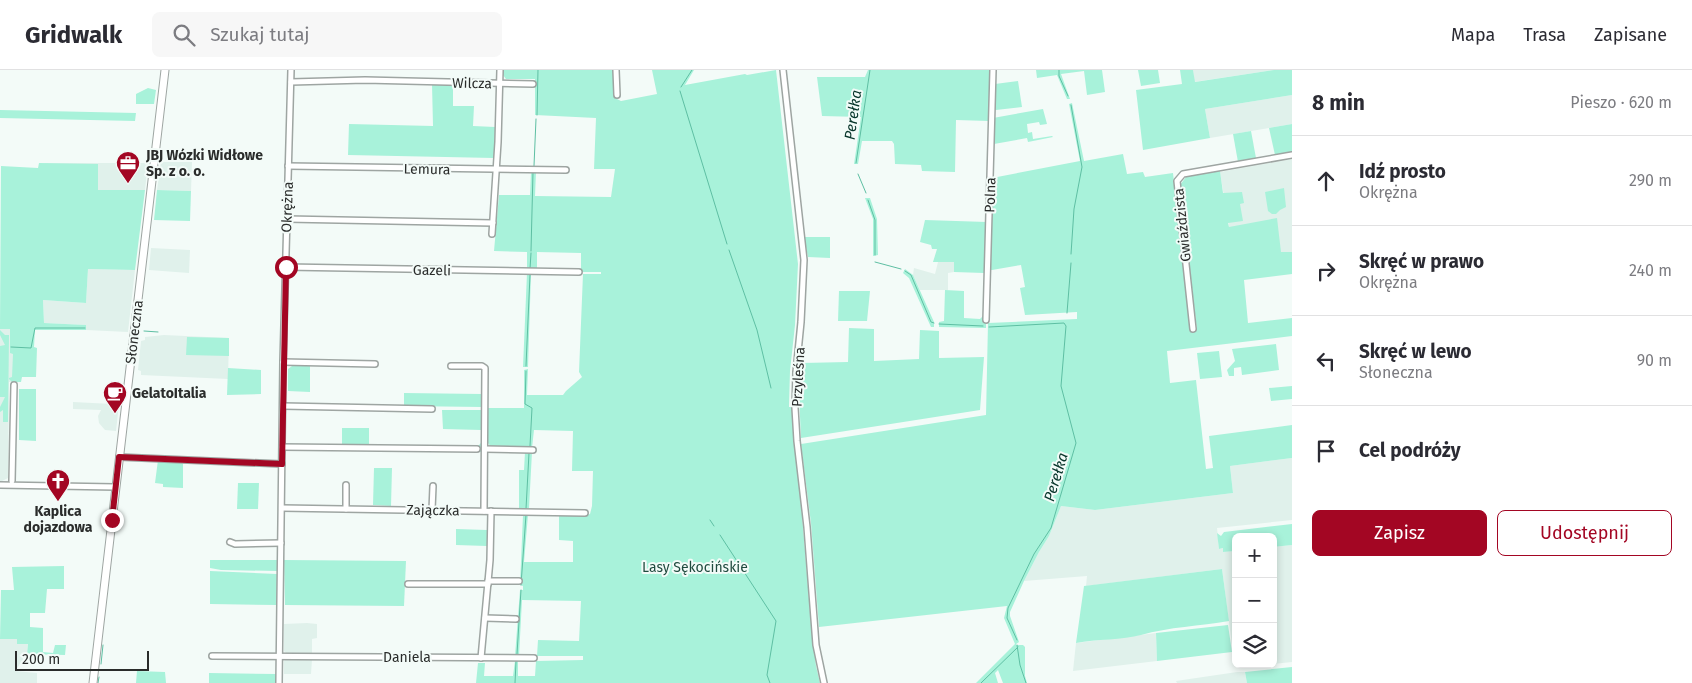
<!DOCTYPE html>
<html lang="pl">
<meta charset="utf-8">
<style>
:root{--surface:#fff;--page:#f7f7f7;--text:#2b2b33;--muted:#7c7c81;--line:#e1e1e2;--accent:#a30623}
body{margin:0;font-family:"Fira Sans",sans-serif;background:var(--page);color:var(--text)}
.controls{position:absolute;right:15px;bottom:15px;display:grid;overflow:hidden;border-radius:8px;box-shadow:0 2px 8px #0003}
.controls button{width:45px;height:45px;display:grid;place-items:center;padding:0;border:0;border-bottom:1px solid var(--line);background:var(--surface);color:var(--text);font:25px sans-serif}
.scale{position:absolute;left:15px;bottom:12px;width:134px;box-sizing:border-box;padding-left:5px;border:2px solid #2a2c2b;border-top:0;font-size:14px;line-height:18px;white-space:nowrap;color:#2a2c2b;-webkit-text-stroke:4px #f3fbf8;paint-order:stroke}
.stop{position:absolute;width:15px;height:15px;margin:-11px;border:4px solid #a30623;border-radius:50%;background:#fff}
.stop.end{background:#a30623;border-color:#fff;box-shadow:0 1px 5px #0008}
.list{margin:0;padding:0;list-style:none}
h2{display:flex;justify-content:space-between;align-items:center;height:65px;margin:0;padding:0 20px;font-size:21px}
h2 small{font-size:16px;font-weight:400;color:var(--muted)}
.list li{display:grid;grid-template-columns:32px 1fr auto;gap:15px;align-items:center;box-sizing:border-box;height:90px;padding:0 20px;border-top:1px solid var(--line)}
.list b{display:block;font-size:19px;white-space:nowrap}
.list p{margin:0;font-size:16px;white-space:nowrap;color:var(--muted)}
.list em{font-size:16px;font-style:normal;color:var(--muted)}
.actions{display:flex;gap:10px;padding:15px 20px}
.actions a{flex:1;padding:11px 0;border:1px solid var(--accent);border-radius:8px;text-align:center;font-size:18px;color:var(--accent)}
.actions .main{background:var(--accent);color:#fff}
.icon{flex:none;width:28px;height:28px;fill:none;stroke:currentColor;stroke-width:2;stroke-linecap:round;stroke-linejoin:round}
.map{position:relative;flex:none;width:1292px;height:613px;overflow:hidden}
header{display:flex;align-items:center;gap:30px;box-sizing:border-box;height:70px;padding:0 25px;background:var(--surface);border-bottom:1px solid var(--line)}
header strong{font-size:24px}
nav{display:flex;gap:28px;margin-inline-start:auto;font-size:18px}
.search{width:350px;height:45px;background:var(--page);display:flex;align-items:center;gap:12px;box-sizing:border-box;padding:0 18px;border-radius:8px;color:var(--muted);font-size:19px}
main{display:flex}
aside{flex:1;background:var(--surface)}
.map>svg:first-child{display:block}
.built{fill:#e0f1eb}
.green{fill:#a8f2da}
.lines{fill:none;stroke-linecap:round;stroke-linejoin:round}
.stream{stroke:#5ebfa3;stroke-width:1}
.minor-casing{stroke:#9ea5a2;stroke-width:8}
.secondary-casing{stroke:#9ea5a2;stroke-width:9}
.minor{stroke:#fff;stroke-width:5}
.secondary{stroke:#fff;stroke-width:7}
.route{stroke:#a30623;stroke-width:6}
.labels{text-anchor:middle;stroke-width:4;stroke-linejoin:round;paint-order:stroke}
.street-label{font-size:14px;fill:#2a2c2b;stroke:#f3fbf8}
.poi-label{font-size:14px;font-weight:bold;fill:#2a2c2b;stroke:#f3fbf8;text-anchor:start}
.park-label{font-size:14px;fill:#204b3f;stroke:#f3fbf8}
.water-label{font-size:15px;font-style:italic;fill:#07352a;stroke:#f3fbf8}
</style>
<header>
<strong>Gridwalk</strong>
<div class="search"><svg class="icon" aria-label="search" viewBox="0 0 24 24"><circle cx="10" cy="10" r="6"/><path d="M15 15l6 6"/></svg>Szukaj tutaj</div>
<nav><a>Mapa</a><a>Trasa</a><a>Zapisane</a></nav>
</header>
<main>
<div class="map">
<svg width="1292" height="613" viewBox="0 0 1292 613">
<rect width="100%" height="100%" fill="#f3fbf8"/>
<g class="built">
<path d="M1193 0H1274L1194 12Z"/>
<path d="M1292 25V54L1210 68 1205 39Z"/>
<path d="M1292 89V182L1281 183 1229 157 1220 102Z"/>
<path d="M161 92H192L191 121 157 120Z"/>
<path d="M45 93H148L145 120H44Z"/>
<path d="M151 178 190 180 189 203 149 200Z"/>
<path d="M938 192H954V202L948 203V220H920L913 205 914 198 935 204Z"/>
<path d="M88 199 135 200 128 262 86 260 85 255 44 253 43 230 86 233Z"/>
<path d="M0 259H10L20 280 19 312H9L8 408 2 411H0Z"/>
<path d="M164 265 229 268 228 309 141 305V301L138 300 141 271 145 270V267Z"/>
<path d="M121 316 116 361 105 360 99 353 98 346 101 340 73 339V332L112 334 115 321Z"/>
<path d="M1292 388V450L1217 458 1219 479 1223 478 1224 482 1236 481V578L1232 575 1222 499 1086 516 1087 506 1024 511 1039 482 1049 466 1061 436 1095 440 1233 423 1230 396Z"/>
<path d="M1292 475V592L1273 594V477Z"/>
<path d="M307 553 317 554V568L312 569V584L286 583 284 581V554Z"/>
<path d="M1156 563 1157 591 1073 601 1076 573Z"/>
<path d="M0 569H17L28 573 27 584 15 601 37 603V613H0Z"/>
<path d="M286 589H312L311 604H284V591Z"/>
<path d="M1237 602H1245L1247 613H1177L1176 611Z"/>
</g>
<g class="green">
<path d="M503 0H615V28L621 31 657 24 652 0H694L685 15 745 4 747 5 776 0 798 194 795 255 790 301 789 337H793L811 553 816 596 820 613H476L478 593H485L484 606H513L515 591H518V606H535L536 591 583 590V586H537L538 570 579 571 581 531 522 530 519 586H515L520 520H523V516L520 515 523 445H528L524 492H573V471L559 470V445L584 446 590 444 592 436 593 401H572L573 361 534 360 532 378 491 377 488 373V338H524V300L528 299 527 325H563L566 321 582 307 579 302 583 204H601V202H581V183L537 182V199H527V182L494 181 499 125H530L531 102H536L535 126 611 127 615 99H594L596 48 535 45V9H506L503 5Z"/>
<path d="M868 0H990L989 51 956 50 955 102 922 101 921 95 895 94 894 74 892 71H862L858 94H854L861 47 822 46 817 7H865Z"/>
<path d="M1036 0H1102L1105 22 1087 25 1084 1 1061 4 1070 29H1067L1057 5 1037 8Z"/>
<path d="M1138 0H1158L1160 13 1141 16Z"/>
<path d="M1180 0H1193L1195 12 1274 0H1292V25L1205 39 1210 68 1143 80 1136 20 1182 14Z"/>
<path d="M1018 11 1022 37 996 40 993 38 995 14Z"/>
<path d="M432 14H453V36H474L473 56 495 57 494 88 348 85 349 54 433 56Z"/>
<path d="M148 18 156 20 154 34H136V24Z"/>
<path d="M1072 33 1084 91 1123 84 1127 104 1143 102 1145 107 1173 103 1190 261 1197 260 1180 115 1186 107 1220 101 1223 123 1242 122 1244 133 1240 134 1243 151 1228 153 1229 157 1277 148 1281 182H1292V204L1244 210 1248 253 1292 248V266L1167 281 1170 313 1196 310 1206 399 1213 398 1209 366 1292 355V388L1230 396 1233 423 1095 440 1061 436 1049 466 1039 482 1024 511 1010 542V546L1019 572 1016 574V575H1023L1025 577V606L1027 613H1003L998 600 995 603 998 613H976L1015 574 1004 548 1007 536 819 557 811 453 801 374 986 345 988 253 1077 249V242L1025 245 1020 218 1025 217 1021 195 992 200H990L989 196 992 108 1080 91 1069 34Z"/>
<path d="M1043 39 1047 54 1040 55 1039 52 1027 54 1028 63 1032 62 1033 69 1052 66 1053 67 1028 72 1027 68 994 74 993 72V48Z"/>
<path d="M0 40 136 43 135 51 0 48Z"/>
<path d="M1292 54V82L1275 85 1269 58Z"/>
<path d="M1251 61 1256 88 1238 92 1233 64Z"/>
<path d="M39 93 98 94V120H145L135 200 88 199 86 233 43 230 44 253 86 255V260H35L34 277 37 278 36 307H22L21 312H12L9 309V308L12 307 13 284 10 283V259H0L1 96 38 98Z"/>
<path d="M1284 118 1286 137 1280 140 1276 144H1272L1268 141 1265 122Z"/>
<path d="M157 120 191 121 190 151 154 150Z"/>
<path d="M865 128H870L877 149 878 185 873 186V149Z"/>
<path d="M925 150 987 152V171L985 174 986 178 984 203 954 202V192H933L937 179H932L931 175 920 172Z"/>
<path d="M804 167H830V188L808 187Z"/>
<path d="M905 199 913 205 934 252V257H931L909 208 903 203Z"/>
<path d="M527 203H531L528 297H523Z"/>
<path d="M945 220 964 221V248L980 249 984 245 983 252 986 253V258L939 257V252L944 251Z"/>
<path d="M839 221H870L867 251H838Z"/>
<path d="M849 258 874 259V291L919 289 920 260 939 261V288L984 287 980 340 801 368 799 324 802 293 848 292Z"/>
<path d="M0 260 5 265H9L8 352H3V340L0 342V337L5 327H0V276L5 275 0 265Z"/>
<path d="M187 267 229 268V286L186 285Z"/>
<path d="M1276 274 1279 300 1242 305 1241 297 1234 298V306H1229L1227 300 1235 291 1232 279Z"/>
<path d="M1219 281 1222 307 1200 309 1197 283Z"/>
<path d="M292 296H310V322L288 321V299Z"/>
<path d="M228 298 261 300V324L227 325Z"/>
<path d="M1292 316V329L1271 331 1269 318Z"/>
<path d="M19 319H36V371L19 370Z"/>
<path d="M404 323 482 324V337L404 336Z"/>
<path d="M442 340H481L483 383 478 381V376L481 373V360L443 359Z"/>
<rect x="342" y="358" width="27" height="17"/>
<path d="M525 382H532L529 438H519V400H524Z"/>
<path d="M158 390 181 391 183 394V418L163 417V414L155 413Z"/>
<path d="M374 398H392L391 436 373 435Z"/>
<path d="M238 413H259L258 439H237Z"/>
<path d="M1292 454V475L1273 477V467H1236V481L1223 482V478L1219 479 1217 463 1221 466 1224 462Z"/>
<path d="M456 459 487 460V476L456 475Z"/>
<path d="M210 490H278L277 501 221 500 210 498Z"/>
<path d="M284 490 406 491 404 536 285 535Z"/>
<path d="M64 496V519H47L45 543H30V557L43 558V582L53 583 55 575H66L65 585 27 584 28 574H17V569H0L1 520H14L12 497Z"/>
<path d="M1222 499 1229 551C1200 556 1169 557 1141 565 1123 570 1096 569 1076 573L1084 516Z"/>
<path d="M210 501 277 504V535L210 534Z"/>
<path d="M1228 555 1232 582 1157 591 1156 563Z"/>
<path d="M1292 597V613H1247L1245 602Z"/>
<path d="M137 601 165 602 166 613H136Z"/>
<path d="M209 603 276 604V613H209Z"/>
</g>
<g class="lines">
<g class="stream">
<path d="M1059 0V6L1068 26"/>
<path d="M681 17 692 0"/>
<path d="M680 21 727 174"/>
<path d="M1071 35 1082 97 1074 139 1071 184"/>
<path d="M537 45 538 0"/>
<path d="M856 93 870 0"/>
<path d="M534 96 536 49"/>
<path d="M858 104 866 123"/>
<path d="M868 130 875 150V185"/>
<path d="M729 180 757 260 771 318"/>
<path d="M531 181 533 102"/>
<path d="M875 192 901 199"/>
<path d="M530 199 531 183"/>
<path d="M905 201 911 205 931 252 934 253"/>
<path d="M1067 243 1071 193"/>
<path d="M939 254 983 256"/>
<path d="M989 257 1064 253 1066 256 1061 316 1076 373 1051 458 1034 484 1008 538 1007 548 1017 570"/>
<path d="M144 261 158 262"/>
<path d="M11 277 31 278 35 258H85"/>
<path d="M526 296 530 205"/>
<path d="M526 301 525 334 532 338 530 376"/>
<path d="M526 439 529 383"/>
<path d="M710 450 714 456"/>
<path d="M720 465 776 551 767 605 770 613"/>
<path d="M521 515 526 445"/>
<path d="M1017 575 1020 595 1026 613"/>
<path d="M517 584 521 520"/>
<path d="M101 594 103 575"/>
<path d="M98 613 99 607"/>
<path d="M515 613 516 592"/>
<path d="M981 613 1018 577"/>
</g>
<g class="minor-casing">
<g id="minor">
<path d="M616 0 617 25"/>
<path d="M783 0 804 190 801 252 796 302 795 338 797 371 807 457 816 575 824 613"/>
<path d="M291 12 365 10 533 14"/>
<path d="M288 96 566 100"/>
<path d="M287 149 493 153"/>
<path d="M492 164 498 72 500 0"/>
<path d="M286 197 579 202"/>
<path d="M986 250 993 0"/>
<path d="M1193 259 1177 111 1183 104 1292 85"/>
<path d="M283 292 375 294"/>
<path d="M451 296H482L485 298 484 441"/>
<path d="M283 336 432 339"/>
<path d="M282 377 477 379"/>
<path d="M485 379 533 380"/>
<path d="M119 387 282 394"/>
<path d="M12 411 14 315"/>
<path d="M0 415 115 417"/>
<path d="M282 438 585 443"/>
<path d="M346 439V415"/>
<path d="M432 440 433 416"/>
<path d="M230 472 235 474 281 473"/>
<path d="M488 511H519"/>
<path d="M408 514H488"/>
<path d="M485 548 516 549"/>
<path d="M212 586 534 588"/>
<path d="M481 588 490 490 491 441"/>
<path d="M279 613 283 292 291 0"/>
</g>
</g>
<g class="secondary-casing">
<path id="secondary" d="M93 613 165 0"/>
</g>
<use href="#minor" class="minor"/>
<use href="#secondary" class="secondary"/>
</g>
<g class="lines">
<path class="route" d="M112 450 119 387 282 394 286 197"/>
</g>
<defs>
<g id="office-pin" transform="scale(1.25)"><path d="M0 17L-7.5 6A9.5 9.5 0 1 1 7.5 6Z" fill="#a30623" stroke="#f3fbf8"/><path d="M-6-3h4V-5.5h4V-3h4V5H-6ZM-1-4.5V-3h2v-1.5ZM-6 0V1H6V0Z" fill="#fff"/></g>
<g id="cafe-pin" transform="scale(1.25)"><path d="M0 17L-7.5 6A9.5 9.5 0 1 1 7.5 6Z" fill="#a30623" stroke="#f3fbf8"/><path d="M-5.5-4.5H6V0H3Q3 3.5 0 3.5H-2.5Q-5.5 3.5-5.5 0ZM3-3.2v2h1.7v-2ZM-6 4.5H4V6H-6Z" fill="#fff"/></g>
<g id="church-pin" transform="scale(1.25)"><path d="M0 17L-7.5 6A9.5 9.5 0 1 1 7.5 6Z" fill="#a30623" stroke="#f3fbf8"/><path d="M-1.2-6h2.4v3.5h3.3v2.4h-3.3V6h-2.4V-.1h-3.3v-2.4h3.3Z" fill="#fff"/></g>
</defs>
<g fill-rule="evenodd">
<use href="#office-pin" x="128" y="93"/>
<use href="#cafe-pin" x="115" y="323"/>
<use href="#church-pin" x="58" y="411"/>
</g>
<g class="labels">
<g class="street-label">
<text transform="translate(472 13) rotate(1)" y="5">Wilcza</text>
<text transform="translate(427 99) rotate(1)" y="5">Lemura</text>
<text transform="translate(990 125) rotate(-88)" y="5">Polna</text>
<text transform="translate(287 137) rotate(-88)" y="5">Okrężna</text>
<text transform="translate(1182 155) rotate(-96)" y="5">Gwiaździsta</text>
<text transform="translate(432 200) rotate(1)" y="5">Gazeli</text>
<text transform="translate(134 262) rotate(-83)" y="5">Słoneczna</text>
<text transform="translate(798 307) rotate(-87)" y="5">Przyleśna</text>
<text transform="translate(433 440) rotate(1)" y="5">Zajączka</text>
<text x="407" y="592">Daniela</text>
</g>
<g class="poi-label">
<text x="146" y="90">JBJ Wózki Widłowe<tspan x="146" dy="16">Sp. z o. o.</tspan></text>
<text x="132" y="328">GelatoItalia</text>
<text x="58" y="446" text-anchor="middle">Kaplica<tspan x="58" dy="16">dojazdowa</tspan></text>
</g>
<g class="park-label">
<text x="695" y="502">Lasy Sękocińskie</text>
</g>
<g class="water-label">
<text transform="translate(853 45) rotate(-82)" y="5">Perełka</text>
<text transform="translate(1056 407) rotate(-73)" y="5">Perełka</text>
</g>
</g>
</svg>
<div class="controls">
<button>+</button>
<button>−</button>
<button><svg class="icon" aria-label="layers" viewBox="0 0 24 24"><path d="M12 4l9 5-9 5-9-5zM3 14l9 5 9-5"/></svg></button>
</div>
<div class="scale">200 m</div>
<div class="stop" style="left:286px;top:197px"></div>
<div class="stop end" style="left:112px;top:450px"></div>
</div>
<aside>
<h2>8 min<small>Pieszo · 620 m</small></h2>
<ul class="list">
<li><svg class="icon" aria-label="ahead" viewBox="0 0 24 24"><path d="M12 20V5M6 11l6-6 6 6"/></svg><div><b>Idź prosto</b><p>Okrężna</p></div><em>290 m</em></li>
<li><svg class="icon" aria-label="right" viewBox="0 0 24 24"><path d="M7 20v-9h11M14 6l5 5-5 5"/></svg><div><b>Skręć w prawo</b><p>Okrężna</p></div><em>240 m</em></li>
<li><svg class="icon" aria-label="left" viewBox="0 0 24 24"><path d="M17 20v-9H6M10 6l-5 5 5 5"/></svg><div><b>Skręć w lewo</b><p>Słoneczna</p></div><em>90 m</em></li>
<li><svg class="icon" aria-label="arrive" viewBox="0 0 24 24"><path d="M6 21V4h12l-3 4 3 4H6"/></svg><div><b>Cel podróży</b></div></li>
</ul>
<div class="actions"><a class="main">Zapisz</a><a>Udostępnij</a></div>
</aside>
</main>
